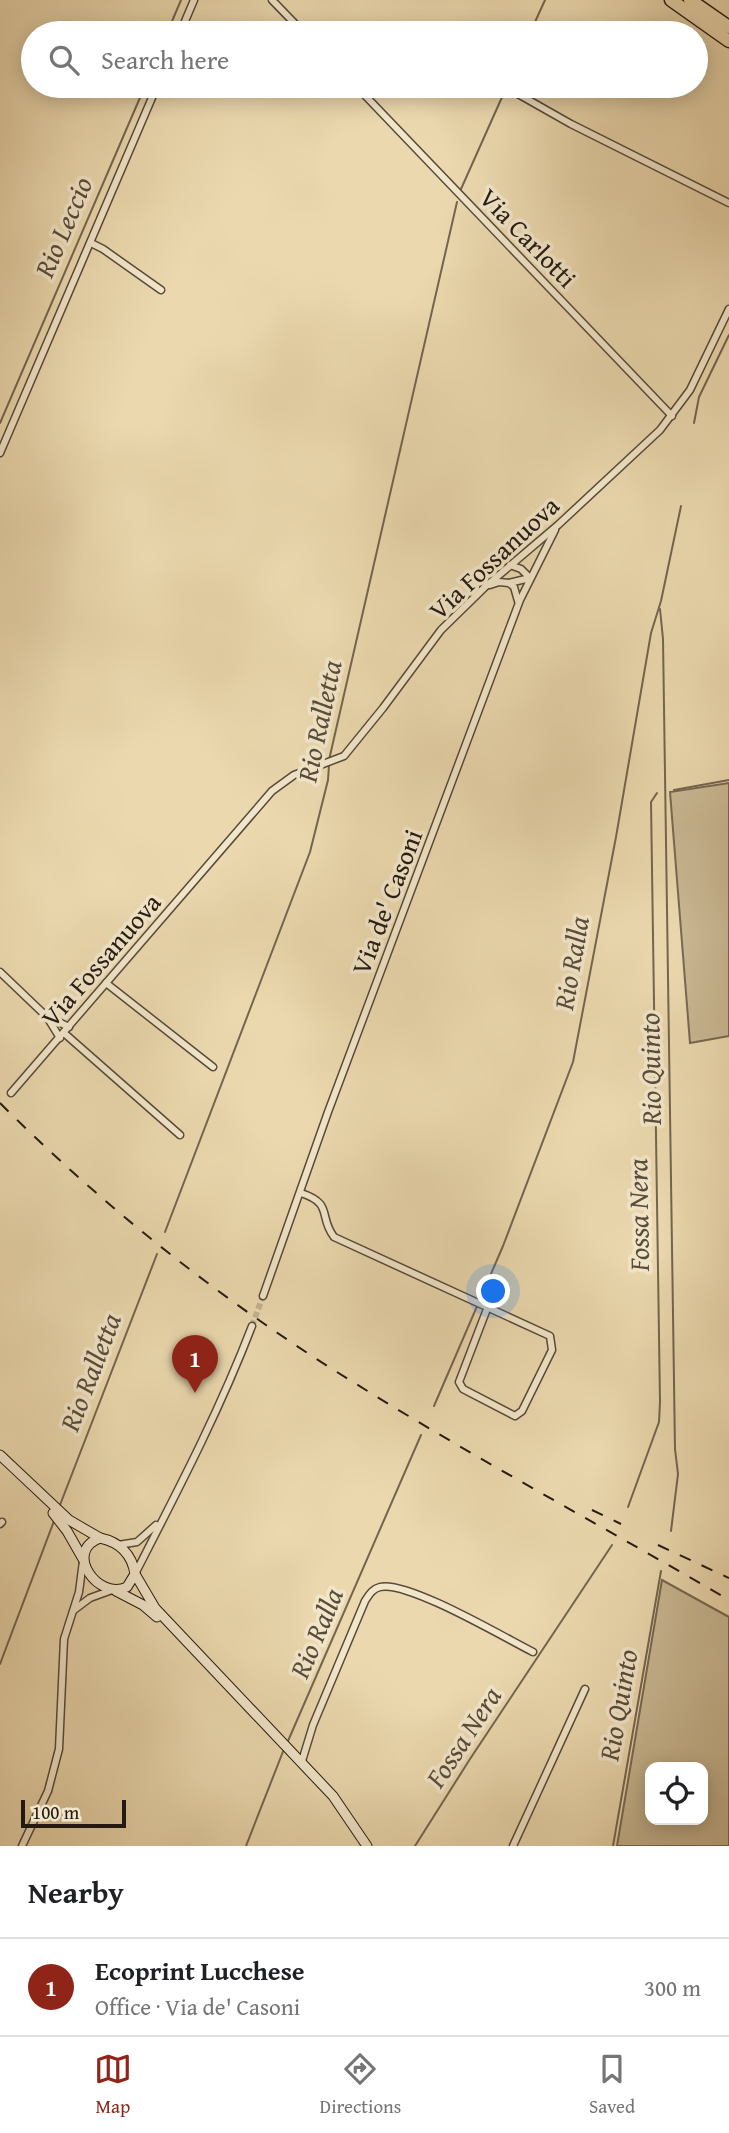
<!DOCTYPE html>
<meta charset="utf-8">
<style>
:root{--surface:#fff;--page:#f2f2f2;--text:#202124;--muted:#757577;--line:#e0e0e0;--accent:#8f2418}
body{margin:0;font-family:"Gentium Book Plus",serif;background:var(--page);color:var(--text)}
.controls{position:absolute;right:21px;bottom:21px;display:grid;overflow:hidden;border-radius:14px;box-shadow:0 4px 18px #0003}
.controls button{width:63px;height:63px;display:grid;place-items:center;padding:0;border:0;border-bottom:2px solid var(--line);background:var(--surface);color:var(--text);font:35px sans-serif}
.scale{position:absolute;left:21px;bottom:18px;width:105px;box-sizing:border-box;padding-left:7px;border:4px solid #241a12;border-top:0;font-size:19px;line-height:24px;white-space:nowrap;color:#241a12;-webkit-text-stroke:5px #f2e6ca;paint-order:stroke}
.you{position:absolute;left:494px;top:1292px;width:24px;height:24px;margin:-18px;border:5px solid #fff;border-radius:50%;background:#1a73e8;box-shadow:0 0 0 10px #1a73e833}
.badge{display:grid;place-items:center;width:46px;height:46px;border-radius:50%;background:var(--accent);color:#fff;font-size:23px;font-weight:700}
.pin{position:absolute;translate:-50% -58px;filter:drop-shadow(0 2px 4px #0008)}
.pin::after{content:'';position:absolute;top:37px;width:24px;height:21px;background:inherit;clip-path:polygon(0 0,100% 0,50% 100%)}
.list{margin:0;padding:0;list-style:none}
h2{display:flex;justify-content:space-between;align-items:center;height:91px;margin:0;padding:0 28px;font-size:30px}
h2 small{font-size:23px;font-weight:400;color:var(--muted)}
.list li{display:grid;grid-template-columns:46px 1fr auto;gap:21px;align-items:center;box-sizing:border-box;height:98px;padding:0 28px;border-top:2px solid var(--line)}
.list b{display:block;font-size:26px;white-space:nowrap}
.list p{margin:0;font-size:23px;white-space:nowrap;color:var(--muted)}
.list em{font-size:23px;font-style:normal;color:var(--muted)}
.icon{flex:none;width:38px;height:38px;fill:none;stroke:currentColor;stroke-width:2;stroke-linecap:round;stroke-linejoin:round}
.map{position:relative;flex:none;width:729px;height:1846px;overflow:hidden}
.search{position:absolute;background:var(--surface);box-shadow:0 4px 18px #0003;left:21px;right:21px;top:21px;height:77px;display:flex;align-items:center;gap:18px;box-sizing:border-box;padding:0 24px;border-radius:38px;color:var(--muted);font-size:26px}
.sheet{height:189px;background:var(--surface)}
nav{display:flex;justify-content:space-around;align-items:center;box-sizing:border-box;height:98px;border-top:2px solid var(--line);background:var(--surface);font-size:19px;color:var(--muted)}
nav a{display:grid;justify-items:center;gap:4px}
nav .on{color:var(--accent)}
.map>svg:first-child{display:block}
.green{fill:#c9b893;stroke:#766952;stroke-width:2;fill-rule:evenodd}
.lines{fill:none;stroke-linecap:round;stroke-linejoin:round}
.stream{stroke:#736550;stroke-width:2}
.street-tunnel{stroke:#c3b28f;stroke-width:6;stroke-dasharray:6 3;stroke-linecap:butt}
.street-casing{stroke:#564a39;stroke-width:9}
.secondary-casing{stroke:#241a12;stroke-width:11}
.highway-casing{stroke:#241a12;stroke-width:15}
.street{stroke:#f2e6ca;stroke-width:6}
.secondary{stroke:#f2e6ca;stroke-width:9}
.highway{stroke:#ebd8ae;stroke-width:12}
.rail{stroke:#241a12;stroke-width:2;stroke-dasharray:12 12;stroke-linecap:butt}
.labels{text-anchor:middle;stroke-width:7;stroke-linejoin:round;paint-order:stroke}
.street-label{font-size:26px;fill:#241a12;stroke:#f2e6ca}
.water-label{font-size:28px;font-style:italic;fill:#584c3b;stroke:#f2e6ca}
</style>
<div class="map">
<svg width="729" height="1846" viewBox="0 0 729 1846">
<rect width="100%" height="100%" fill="#ebd8ae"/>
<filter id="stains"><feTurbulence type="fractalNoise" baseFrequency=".00286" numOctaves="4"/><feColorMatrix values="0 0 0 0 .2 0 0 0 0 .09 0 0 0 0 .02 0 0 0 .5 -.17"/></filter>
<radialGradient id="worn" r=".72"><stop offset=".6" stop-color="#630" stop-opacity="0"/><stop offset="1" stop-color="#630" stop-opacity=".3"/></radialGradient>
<g class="green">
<path d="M729 783V1036L690 1043 670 792Z"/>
<path d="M662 1580 729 1617V1846H617ZM650 1767H703V1820H650Z"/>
</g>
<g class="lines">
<g class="stream">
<path d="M167 33 181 0"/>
<path d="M530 33 545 0"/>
<path d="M461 189 507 86"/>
<path d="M0 423 145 86"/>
<path d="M694 423 699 397 729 335"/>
<path d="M660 609 663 639 675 1449 678 1474 671 1531"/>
<path d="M329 760 457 202"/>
<path d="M674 790 729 780"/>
<path d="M165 1232 310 852 328 780 329 765"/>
<path d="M434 1406 503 1246 573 1062 616 837 651 633 661 601 681 506"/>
<path d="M60 1505 157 1254"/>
<path d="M628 1507 659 1422 660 1402 651 802 657 793"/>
<path d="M0 1664 54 1521"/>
<path d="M288 1741 421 1435"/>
<path d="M246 1846 284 1749"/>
<path d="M415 1846 470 1759 612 1545"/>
<path d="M613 1846 661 1571"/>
</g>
<path class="street-tunnel" d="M252 1326 263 1296"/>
<g class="street-casing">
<g id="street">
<path d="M272 0 304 33"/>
<path d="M180 33 194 0"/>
<path d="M356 86 672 416"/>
<path d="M518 94 571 124 729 203"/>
<path d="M91 243 103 249 161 290"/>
<path d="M0 453 157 86"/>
<path d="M509 583 530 578 521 569 510 565"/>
<path d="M490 585 499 582 509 583 514 587 518 601"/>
<path d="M0 972 46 1016 69 1027"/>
<path d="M106 983 213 1067"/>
<path d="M47 1017 60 1038"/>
<path d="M64 1033 180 1135"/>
<path d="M11 1093 272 791 294 775 344 756 383 708 441 630 485 587 558 525 660 430 690 390 729 309"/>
<path d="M301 1193C334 1204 318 1216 334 1237L550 1336 552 1350 522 1411 515 1416 463 1389 459 1382 487 1309"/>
<path d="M263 1296 328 1112 520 600 555 530"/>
<path d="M0 1524 2 1522"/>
<path d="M118 1545 137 1542 156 1525"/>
<path d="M135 1574C177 1492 219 1412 252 1326"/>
<path d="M74 1610 90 1598 112 1590"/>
<path d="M302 1761 313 1725 365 1601C369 1595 372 1589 380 1587 407 1580 505 1638 533 1652"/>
<path d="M22 1846 48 1791 59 1749 64 1639 79 1592 83 1561"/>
<path d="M513 1846 585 1689"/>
</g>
</g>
<g class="secondary-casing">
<g id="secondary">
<path d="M0 1455 69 1520 100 1538"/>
<path d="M53 1513 67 1531 83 1559"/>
<path d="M100 1538C119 1542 132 1554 135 1574L127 1587C98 1601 63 1551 100 1538Z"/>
<path d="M135 1574 155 1608 333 1796 367 1846"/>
<path d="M116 1591 143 1605 157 1617"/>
</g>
</g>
<g class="highway-casing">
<g id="highway">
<path d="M671 0 729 41"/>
<path d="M690 0 729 27"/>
</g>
</g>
<use href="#street" class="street"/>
<use href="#secondary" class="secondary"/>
<use href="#highway" class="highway"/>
<g class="rail">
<path d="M0 1103C106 1209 225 1303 353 1382 476 1459 604 1527 729 1600"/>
<path d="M592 1510 621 1524"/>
<path d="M658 1545 729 1578"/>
</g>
</g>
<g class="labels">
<g class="street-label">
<text transform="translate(528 238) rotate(46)" y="9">Via Carlotti</text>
<text transform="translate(494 558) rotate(-43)" y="9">Via Fossanuova</text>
<text transform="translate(387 902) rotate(-69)" y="9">Via de' Casoni</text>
<text transform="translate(101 960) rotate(-49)" y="9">Via Fossanuova</text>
</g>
<g class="water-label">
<text transform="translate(63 227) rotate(-67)" y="10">Rio Leccio</text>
<text transform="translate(319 721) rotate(-78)" y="10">Rio Ralletta</text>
<text transform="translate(571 963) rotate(-80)" y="10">Rio Ralla</text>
<text transform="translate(650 1069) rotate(-91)" y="10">Rio Quinto</text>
<text transform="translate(638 1215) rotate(-91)" y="10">Fossa Nera</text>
<text transform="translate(90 1372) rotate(-69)" y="10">Rio Ralletta</text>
<text transform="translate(316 1633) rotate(-67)" y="10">Rio Ralla</text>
<text transform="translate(618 1705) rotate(-80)" y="10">Rio Quinto</text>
<text transform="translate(463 1737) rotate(-57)" y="10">Fossa Nera</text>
</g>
</g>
<rect width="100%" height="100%" filter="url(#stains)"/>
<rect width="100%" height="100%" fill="url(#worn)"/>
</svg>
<div class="controls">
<button><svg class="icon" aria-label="locate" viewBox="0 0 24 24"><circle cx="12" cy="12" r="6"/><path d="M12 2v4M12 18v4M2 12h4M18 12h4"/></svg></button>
</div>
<div class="scale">100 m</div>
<div class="you"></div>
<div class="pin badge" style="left:195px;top:1393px">1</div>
<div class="search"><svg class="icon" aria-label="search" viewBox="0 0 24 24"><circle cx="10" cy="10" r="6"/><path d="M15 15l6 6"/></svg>Search here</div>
</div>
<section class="sheet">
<h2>Nearby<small></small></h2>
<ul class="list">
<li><span class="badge">1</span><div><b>Ecoprint Lucchese</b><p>Office · Via de' Casoni</p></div><em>300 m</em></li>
</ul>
</section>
<nav>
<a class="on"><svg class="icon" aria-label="map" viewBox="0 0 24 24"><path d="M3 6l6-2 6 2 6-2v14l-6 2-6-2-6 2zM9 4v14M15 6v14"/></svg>Map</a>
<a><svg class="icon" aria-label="directions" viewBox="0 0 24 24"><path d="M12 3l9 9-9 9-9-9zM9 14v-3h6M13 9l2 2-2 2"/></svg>Directions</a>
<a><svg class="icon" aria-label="saved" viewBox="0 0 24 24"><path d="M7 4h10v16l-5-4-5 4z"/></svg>Saved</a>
</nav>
